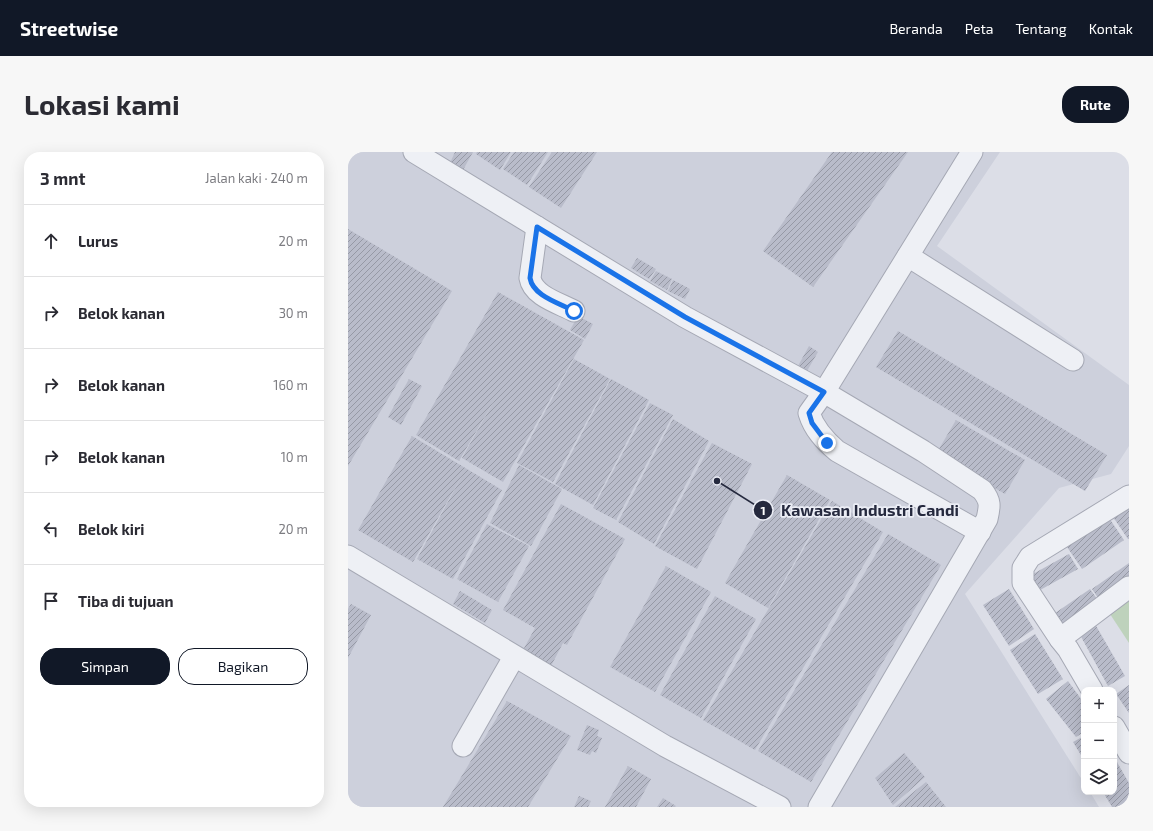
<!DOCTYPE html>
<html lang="id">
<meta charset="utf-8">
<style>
:root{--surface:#fff;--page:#f7f7f7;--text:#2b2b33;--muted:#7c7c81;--line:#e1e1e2;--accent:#111827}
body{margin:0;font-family:"Exo 2",sans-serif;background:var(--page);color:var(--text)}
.controls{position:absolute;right:12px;bottom:12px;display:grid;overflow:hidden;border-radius:8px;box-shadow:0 4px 16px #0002}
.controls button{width:36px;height:36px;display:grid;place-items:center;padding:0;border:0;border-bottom:1px solid var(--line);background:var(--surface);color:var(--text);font:20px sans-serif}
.stop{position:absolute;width:12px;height:12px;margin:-9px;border:3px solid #1a73e8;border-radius:50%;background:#fff}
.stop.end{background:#1a73e8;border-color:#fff;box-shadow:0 1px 4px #0008}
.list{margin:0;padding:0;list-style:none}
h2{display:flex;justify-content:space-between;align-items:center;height:52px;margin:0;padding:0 16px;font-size:17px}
h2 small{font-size:13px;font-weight:400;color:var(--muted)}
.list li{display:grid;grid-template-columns:26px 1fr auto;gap:12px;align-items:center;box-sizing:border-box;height:72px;padding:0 16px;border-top:1px solid var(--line)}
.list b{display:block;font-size:15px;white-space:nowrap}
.list em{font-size:13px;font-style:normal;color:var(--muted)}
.actions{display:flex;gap:8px;padding:12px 16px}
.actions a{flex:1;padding:9px 0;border:1px solid var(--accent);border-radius:16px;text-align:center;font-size:14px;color:var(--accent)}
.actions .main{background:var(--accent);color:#fff}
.icon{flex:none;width:22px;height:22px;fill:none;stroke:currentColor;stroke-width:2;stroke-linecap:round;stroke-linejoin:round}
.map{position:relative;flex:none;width:781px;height:655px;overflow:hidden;border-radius:16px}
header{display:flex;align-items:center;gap:24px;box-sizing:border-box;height:56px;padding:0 20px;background:var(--accent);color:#fff}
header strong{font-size:19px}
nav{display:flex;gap:22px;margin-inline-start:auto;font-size:14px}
.intro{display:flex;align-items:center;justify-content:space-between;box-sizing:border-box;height:96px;padding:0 24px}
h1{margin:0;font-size:28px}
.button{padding:10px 18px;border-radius:16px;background:var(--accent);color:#fff;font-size:14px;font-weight:700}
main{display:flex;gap:24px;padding:0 24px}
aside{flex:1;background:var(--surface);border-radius:16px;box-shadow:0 4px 16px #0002}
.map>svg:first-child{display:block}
.built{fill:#cdd0dc}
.pitch{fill:#bed2bc}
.building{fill:url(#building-hatch)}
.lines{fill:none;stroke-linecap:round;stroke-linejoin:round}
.minor-casing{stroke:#a5a8b4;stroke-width:23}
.minor{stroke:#eef0f5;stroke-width:21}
.route{stroke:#1a73e8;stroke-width:5}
.leader{fill:none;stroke:#25293e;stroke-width:1.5}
.callout-dot{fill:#25293e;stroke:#ebedf5;stroke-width:1.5}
.mark-label{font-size:12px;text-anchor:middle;font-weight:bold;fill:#fff}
.callout-label{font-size:16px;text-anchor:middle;font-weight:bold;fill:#25293e;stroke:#ebedf5;stroke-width:3.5;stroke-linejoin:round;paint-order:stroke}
</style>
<header>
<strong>Streetwise</strong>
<nav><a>Beranda</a><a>Peta</a><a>Tentang</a><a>Kontak</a></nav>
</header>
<div class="intro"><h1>Lokasi kami</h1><a class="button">Rute</a></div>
<main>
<aside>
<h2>3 mnt<small>Jalan kaki · 240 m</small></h2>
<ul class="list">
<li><svg class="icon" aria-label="ahead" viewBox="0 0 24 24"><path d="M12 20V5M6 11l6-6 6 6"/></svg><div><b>Lurus</b></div><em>20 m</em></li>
<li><svg class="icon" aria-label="right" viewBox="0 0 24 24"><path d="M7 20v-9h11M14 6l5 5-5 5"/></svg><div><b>Belok kanan</b></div><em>30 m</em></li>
<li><svg class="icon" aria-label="right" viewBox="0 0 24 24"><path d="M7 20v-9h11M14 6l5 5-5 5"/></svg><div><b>Belok kanan</b></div><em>160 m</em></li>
<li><svg class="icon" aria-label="right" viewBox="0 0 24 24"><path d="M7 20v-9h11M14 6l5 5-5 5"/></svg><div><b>Belok kanan</b></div><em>10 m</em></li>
<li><svg class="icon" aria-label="left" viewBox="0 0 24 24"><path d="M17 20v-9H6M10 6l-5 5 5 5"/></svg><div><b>Belok kiri</b></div><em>20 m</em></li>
<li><svg class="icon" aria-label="arrive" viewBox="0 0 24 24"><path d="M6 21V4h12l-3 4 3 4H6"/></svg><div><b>Tiba di tujuan</b></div></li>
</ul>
<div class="actions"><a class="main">Simpan</a><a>Bagikan</a></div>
</aside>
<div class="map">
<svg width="781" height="655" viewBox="0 0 781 655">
<defs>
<pattern id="building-hatch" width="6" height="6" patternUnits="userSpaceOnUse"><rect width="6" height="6" fill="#b9bcca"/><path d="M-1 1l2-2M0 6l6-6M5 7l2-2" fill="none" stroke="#9699a5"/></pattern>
</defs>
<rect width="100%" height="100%" fill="#dcdee7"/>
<path class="built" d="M0 0H652L589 94 781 233V294L763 322 711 336 617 442 736 631V640H742L751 655H0Z"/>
<path class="pitch" d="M781 449V491L762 462Z"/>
<g class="building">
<path d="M107 0H125L115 18 102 11Z"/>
<path d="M129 0H163L152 18 128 2Z"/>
<path d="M166 0H200L179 33 155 17Z"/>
<path d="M204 0H249L213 56 181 35Z"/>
<path d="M484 0H560L465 135 415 99Z"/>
<path d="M0 77 104 139 0 314Z"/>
<path d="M289 106 308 117 301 127 283 116Z"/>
<path d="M308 119 324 127 319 138 302 129Z"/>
<path d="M325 128 342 137 337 147 320 139Z"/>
<path d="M150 140 236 188 155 330 114 306 150 242 111 309 68 283Z"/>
<path d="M230 164 245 172 237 187 222 178Z"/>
<path d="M550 179 759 303 737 339 528 215Z"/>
<path d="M461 194 470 200 459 219 450 214Z"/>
<path d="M226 207 262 227 205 330 169 311Z"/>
<path d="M61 227 74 234 53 273 40 265Z"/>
<path d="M263 227 301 248 245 353 207 332Z"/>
<path d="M302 251 325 263 268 368 245 356Z"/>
<path d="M325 267 361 289 306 392 270 370Z"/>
<path d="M608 268 677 308 657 342 588 302Z"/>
<path d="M64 284 154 338 105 427 69 407 115 322 65 410 10 378Z"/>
<path d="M364 291 404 312 349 417 307 394Z"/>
<path d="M171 313 214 337 183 394 142 371Z"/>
<path d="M439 323 482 348 420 456 377 431Z"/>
<path d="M484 349 535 380 407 598 355 568Z"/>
<path d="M213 352 277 387 219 493 215 491 203 514 175 498 187 476 155 458Z"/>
<path d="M781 354V387H780L765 365Z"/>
<path d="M761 366 776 388 734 417 719 395Z"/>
<path d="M139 372 181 394 150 450 109 427Z"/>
<path d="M540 382 593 413 463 630 410 599Z"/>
<path d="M721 402 730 417 685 442 676 427Z"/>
<path d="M781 411V433L754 452 744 437Z"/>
<path d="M318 414 363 440 307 540 262 515Z"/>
<path d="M661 437 686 477 661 494 635 453Z"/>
<path d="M742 437 752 451 710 481 700 466Z"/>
<path d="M112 439 144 458 137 471 105 452Z"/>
<path d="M367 444 408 467 353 566 312 543Z"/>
<path d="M3 452 23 463 0 506V457Z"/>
<path d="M747 472 777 524 760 534 731 481Z"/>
<path d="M687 482 715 527 690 542 662 498Z"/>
<path d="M720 529 736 551V580L728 585 698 547Z"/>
<path d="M781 533V561L768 542Z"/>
<path d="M159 549 223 584 180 655H95Z"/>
<path d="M239 573 251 578 249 584 254 586 248 601 244 599 242 603 229 598Z"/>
<path d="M736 584V608L725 590Z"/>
<path d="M556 601 577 625 545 653 527 626Z"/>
<path d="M766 605 781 631V655H764L755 640H766Z"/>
<path d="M280 614 303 627 288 655H257Z"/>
<path d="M578 630 598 655H547Z"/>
<path d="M231 644 243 649 240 655H226Z"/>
<path d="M315 646 328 654 327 655H309Z"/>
</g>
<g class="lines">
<g class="minor-casing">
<g id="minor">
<path d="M66 0 337 165 476 240 575 299 634 338C643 349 642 354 639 367L471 655"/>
<path d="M624 0 476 240 461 261C466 277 476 288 489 299L632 380"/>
<path d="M189 75 182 126C185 144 211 151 226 159"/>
<path d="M560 104 725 208"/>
<path d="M0 404 317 594 432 655"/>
<path d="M712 487 675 431V416L682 405 781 344"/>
<path d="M744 538 720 497 712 487 781 435"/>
<path d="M766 575 781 601"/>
<path d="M115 594 166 505"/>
</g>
</g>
<use href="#minor" class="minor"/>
</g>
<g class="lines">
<path class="route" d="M226 159C211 151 185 144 182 126L189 75 337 165 476 240 461 261 464 271 479 291"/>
</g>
<path class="leader" d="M369 329L415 358"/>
<g class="callout-dot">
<circle cx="369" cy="329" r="4"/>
<circle cx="415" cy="358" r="10"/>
</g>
<g class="mark-label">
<text x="415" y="363">1</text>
</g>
<g class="callout-label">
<text x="522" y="364">Kawasan Industri Candi</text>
</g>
</svg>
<div class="controls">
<button>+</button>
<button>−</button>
<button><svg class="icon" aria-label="layers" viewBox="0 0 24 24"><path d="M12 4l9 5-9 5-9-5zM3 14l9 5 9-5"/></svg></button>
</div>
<div class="stop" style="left:226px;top:159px"></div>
<div class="stop end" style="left:479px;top:291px"></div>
</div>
</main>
